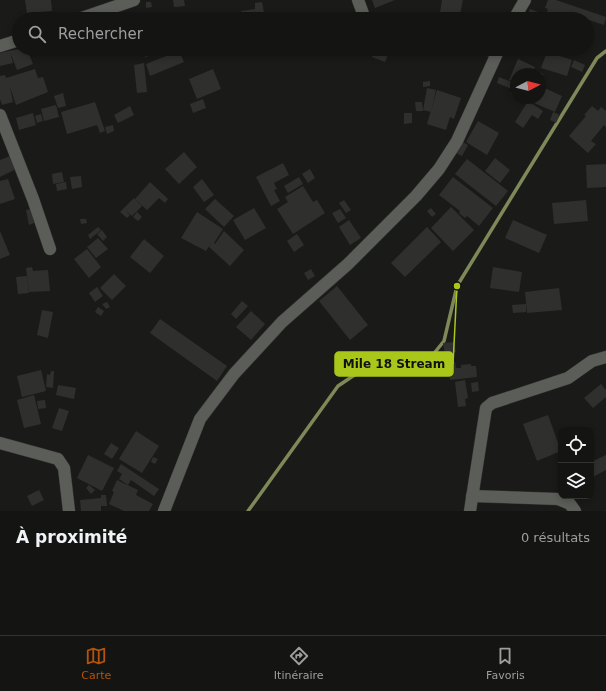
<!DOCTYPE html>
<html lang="fr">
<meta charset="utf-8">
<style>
:root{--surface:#141412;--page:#1d1d1b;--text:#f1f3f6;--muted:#9d9e9f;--line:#333332;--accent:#b45309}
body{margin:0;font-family:"DejaVu Sans",sans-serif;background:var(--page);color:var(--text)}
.controls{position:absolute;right:12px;bottom:12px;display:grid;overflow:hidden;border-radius:8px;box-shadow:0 2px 6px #0003}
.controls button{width:36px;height:36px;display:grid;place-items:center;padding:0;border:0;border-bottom:1px solid var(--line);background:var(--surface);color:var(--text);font:20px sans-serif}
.compass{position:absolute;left:510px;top:68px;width:36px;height:36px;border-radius:50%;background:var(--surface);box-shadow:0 2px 6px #0003;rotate:83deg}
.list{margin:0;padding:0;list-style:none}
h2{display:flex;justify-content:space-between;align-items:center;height:52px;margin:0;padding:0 16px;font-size:17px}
h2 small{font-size:13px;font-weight:400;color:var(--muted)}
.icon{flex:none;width:22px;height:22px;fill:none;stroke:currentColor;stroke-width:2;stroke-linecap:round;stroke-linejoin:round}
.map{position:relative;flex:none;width:606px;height:511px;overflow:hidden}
.search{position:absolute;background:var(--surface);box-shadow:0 2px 6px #0003;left:12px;right:12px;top:12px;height:44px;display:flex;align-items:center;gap:10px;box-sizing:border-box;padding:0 14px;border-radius:22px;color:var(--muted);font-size:15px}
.sheet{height:124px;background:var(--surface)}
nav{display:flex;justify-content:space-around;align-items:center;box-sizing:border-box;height:56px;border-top:1px solid var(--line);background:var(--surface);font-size:11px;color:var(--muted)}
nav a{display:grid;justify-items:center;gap:2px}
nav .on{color:var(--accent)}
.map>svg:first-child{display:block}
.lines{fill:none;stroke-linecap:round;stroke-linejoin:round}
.stream{stroke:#7e8858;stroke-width:3.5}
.building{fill:#2f302d}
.street-casing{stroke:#333432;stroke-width:13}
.street{stroke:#5b5d58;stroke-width:12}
.leader{fill:none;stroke:#a9c71a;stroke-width:1.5}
.callout-dot{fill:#a9c71a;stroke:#11120f;stroke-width:1.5}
.callout{fill:#a9c71a;stroke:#a9c71a;stroke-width:1.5}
.callout-label{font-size:12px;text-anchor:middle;font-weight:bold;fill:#111}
</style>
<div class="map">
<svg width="606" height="511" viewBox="0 0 606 511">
<rect width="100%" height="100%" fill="#1a1b18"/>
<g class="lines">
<path class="stream" d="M248 511 338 386 368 366 419 372 444 341 457 286 597 58 606 51"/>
</g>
<g class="building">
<path d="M25 0H51L52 11 27 13Z"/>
<path d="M173 0H184L185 6 174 7Z"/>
<path d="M372 0H395L375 8Z"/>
<path d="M442 0H463L459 19H439Z"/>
<path d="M548 0H556L606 17 604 25 574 15 572 19H526L530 9 546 15 548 9 545 8Z"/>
<path d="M146 2H151L152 7 146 8Z"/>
<path d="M262 2 265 18 243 19 241 11 255 9V3Z"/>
<path d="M587 36 592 38 589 45 587 44Z"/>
<path d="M19 49H27L33 64 17 70 10 52 13 63 0 66V53Z"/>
<path d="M144 49H160V50L156 51 157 54 145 57Z"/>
<path d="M375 49 389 52 385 62 372 57Z"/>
<path d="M179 51 184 62 150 76 146 64Z"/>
<path d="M547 52 572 60 567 76 541 68Z"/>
<path d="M518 59 535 67 532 74H516V83L509 80Z"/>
<path d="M574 60 585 65 582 72 571 67Z"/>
<path d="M144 63 147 92 137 93 134 65Z"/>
<path d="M35 69 38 78 43 77 48 92 16 105 10 87 13 102 2 105 0 99V76L5 75 6 78Z"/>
<path d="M213 69 221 89 197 99 189 79Z"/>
<path d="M536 70 543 74 540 81V74H534Z"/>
<path d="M499 77 515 83 512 89 497 83Z"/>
<path d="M430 81V86L423 87V82Z"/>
<path d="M540 86 562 96 555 112 532 102 533 98H540Z"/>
<path d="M427 88 436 90 431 112 423 110Z"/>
<path d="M513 88 516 90V96L511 94Z"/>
<path d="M437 90 461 98 454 119 450 117 446 130 427 124Z"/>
<path d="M63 93 66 106 58 108 54 96Z"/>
<path d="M203 99 206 108 193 113 190 104Z"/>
<path d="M528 101 543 111 538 119 532 115 523 128 515 122Z"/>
<path d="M95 102 105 131 100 133 97 125 67 134 61 112Z"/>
<path d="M415 102H422L423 111H416Z"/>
<path d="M56 105 59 117 44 121 41 109Z"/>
<path d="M130 106 134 115 118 123 114 115Z"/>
<path d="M592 106 598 111 601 107 606 111V127L604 125 591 141 596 144 588 153 569 136 586 116 584 115Z"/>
<path d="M553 112 560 115 556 123 550 120Z"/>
<path d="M33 113 36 125 19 130 16 118Z"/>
<path d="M404 113H412V123L404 124Z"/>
<path d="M41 114 43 121 37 123 35 116Z"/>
<path d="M478 121 499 133 487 155 466 142Z"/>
<path d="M113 125 114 131 107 134 105 127Z"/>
<path d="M459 140 468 145 462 156 454 152Z"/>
<path d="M184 152 197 167 179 184 165 169Z"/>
<path d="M10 156 16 169 0 177V160Z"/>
<path d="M495 158 510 170 500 183 485 171Z"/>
<path d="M467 159 508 191 496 206 455 174Z"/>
<path d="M283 163 289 175 274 183 277 189 274 190 280 201 271 206 256 177Z"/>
<path d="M606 164V187L587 188 586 165Z"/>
<path d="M310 169 315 178 308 183 302 174Z"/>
<path d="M62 172 64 182 53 184 52 174Z"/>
<path d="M81 176 82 187 72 189 70 177Z"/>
<path d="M299 177 303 184 288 193 284 186Z"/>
<path d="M453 177 493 208 479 226 467 216 465 218 459 213 460 211 439 195Z"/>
<path d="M8 179 15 199 0 204V181Z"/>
<path d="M202 179 214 195 204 202 193 187Z"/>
<path d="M66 182 67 189 57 191 56 184Z"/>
<path d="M150 182 168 199 165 203 159 198 147 210 135 199Z"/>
<path d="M303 186 313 202 317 200 325 213 293 234 277 209 288 202 285 197Z"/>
<path d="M134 198 142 206 132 216 125 210 130 215 127 218 120 212Z"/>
<path d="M215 199 234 216 224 227 205 209Z"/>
<path d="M344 200 351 210 346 213 339 203Z"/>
<path d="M586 200 588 221 554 224 552 203Z"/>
<path d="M451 207 474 230 453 251 431 228Z"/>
<path d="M254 208 266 228 245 240 233 220Z"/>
<path d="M431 208 436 214 432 217 427 211Z"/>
<path d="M31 209 34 223 29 225 26 210Z"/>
<path d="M340 209 346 218 338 223 332 213Z"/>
<path d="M137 212 142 217 138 221 133 217Z"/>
<path d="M197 212 223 229 214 243 215 244 224 231 244 250 230 266 209 247 212 242 206 251 181 238Z"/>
<path d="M80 219H86L87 223 81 224Z"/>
<path d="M349 220 361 238 350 245 339 227Z"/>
<path d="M513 220 547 235 539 253 505 238Z"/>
<path d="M98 227 101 230 90 239 88 235Z"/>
<path d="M427 227 441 242 405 277 391 263Z"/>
<path d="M102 230 107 237 103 241 97 234Z"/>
<path d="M0 231 10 255 0 259Z"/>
<path d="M297 234 304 245 294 252 287 241Z"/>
<path d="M98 238 108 249 96 258 87 247Z"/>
<path d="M144 239 164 256 150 273 130 257Z"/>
<path d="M87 249 101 267 89 278 74 259Z"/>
<path d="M32 267 33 271 48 270 50 291 29 292 26 268Z"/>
<path d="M493 267 522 272 519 292 490 288Z"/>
<path d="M311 269 315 276 308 280 304 273Z"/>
<path d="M114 274 126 286 112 300 100 288Z"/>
<path d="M27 276 29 293 18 294 16 277Z"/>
<path d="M337 286 368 325 350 340 319 301Z"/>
<path d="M97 287 103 296 95 302 89 293Z"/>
<path d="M559 288 562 310 527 313 525 292Z"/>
<path d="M242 301 248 306 236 319 231 314Z"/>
<path d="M107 302 110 307 106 309 102 304Z"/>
<path d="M526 304V312L513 313 512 305Z"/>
<path d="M98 307 104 311 101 316 95 312Z"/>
<path d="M42 310 53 312 48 338 37 335Z"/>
<path d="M251 311 265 324 251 340 236 327Z"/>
<path d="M160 319 227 366 217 381 150 333Z"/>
<path d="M454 342 456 352 445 354 443 343Z"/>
<path d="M455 362 456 368H461V365L471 364V366H476L477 377 450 380 448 363Z"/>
<path d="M41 370 46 391 22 397 17 376Z"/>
<path d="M51 371H54L53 388 46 387 47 374 50 375Z"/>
<path d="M465 380 468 398 465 399 466 406 458 407 455 382Z"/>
<path d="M478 382 479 391 472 392 471 383Z"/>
<path d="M601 384 606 390V397L593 408 584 398Z"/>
<path d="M58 385 76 388 74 399 56 395Z"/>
<path d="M34 395 41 424 24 428 17 400Z"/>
<path d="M45 400 46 408 38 409 37 401Z"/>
<path d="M59 408 69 411 62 431 52 428Z"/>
<path d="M548 415 561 451 537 461 523 424Z"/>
<path d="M136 431 159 446 142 473 119 459Z"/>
<path d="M111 443 119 448 112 459 104 454Z"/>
<path d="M88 455 114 468 102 491 77 478Z"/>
<path d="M606 455V470L591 478V462Z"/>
<path d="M153 457 158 459 155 464 151 462Z"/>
<path d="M121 464 159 489 154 496 131 480 128 485 119 479 122 474 117 471Z"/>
<path d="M117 480 138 490 136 495 153 504 149 511H124L109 504 114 492 112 491Z"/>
<path d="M89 485 95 490 91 494 86 488Z"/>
<path d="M39 490 44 500 32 506 27 496Z"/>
<path d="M101 495H106L107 506H101V511H81L80 500 101 498Z"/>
</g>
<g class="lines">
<g class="street-casing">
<g id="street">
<path d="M358 0 365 19"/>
<path d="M79 19 134 0"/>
<path d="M514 19 525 0"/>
<path d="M0 46 19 40"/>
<path d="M484 49 497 52"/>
<path d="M0 115 33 199 50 249"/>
<path d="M0 443 58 459 64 468 69 511"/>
<path d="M472 496 558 499 570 504 575 511"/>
<path d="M164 511 200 419 234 374 282 322 348 264 416 196 439 169 457 141 499 49"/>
<path d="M470 511 486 408 492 403 568 378 592 361 606 357"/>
</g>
</g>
<use href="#street" class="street"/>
</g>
<path class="leader" d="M457 286L453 364"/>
<circle class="callout-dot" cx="457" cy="286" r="4"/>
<rect class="callout" x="335" y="352" width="118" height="24" rx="4"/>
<g class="callout-label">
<text x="394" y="368">Mile 18 Stream</text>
</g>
</svg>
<div class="controls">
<button><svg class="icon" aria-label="locate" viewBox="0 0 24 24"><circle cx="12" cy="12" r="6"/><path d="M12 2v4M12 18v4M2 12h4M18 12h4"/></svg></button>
<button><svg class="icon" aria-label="layers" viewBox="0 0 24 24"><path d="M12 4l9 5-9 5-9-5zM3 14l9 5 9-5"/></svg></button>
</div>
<svg class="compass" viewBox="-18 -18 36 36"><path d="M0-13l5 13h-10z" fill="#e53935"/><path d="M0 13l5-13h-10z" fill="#9d9e9f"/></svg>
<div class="search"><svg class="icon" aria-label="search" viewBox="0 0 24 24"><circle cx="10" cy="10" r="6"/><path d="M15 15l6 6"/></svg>Rechercher</div>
</div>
<section class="sheet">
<h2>À proximité<small>0 résultats</small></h2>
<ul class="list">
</ul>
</section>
<nav>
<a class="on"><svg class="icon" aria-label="map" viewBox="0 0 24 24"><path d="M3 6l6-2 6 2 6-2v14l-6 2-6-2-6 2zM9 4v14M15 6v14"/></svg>Carte</a>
<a><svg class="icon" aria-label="directions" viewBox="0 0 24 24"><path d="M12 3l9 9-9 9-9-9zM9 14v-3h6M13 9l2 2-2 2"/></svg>Itinéraire</a>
<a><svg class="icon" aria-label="saved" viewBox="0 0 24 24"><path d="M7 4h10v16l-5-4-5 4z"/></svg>Favoris</a>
</nav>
